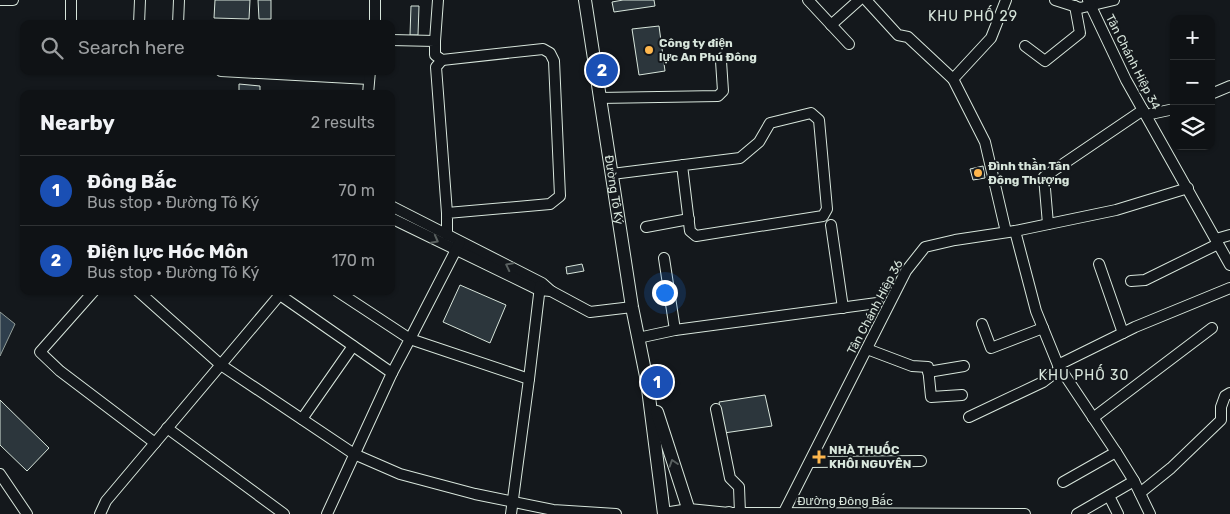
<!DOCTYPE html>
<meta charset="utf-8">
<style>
:root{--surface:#0f1215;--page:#1d2022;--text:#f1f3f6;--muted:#9b9ea0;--line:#2f3234;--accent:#ffb74d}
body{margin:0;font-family:Rubik,sans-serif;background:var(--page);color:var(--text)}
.controls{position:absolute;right:15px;top:15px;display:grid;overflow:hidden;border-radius:10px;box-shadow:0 1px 4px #0004}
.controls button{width:45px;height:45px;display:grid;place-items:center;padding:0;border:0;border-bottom:1px solid var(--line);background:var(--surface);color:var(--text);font:25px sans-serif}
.you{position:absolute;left:664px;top:292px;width:18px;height:18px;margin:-12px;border:4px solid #fff;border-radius:50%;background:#1a73e8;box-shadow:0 0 0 8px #1a73e833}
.badge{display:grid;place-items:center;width:32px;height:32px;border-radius:50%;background:var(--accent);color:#fff;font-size:16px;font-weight:700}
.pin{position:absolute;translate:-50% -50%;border:2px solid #fff;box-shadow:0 1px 5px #0006}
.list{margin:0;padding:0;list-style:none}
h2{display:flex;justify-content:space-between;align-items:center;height:65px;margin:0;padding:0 20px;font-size:21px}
h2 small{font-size:16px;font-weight:400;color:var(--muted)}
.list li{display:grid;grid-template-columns:32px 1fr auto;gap:15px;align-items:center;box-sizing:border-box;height:70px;padding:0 20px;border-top:1px solid var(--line)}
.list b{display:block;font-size:19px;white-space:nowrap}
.list p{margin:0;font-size:16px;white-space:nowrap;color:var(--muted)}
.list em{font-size:16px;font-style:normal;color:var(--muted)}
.icon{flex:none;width:28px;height:28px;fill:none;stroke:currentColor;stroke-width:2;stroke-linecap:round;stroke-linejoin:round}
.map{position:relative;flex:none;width:1230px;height:514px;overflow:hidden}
.search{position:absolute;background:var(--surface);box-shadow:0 1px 4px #0004;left:20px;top:20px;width:375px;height:55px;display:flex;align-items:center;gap:12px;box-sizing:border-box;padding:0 18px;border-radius:10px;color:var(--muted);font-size:19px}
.panel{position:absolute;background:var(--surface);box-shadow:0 1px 4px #0004;left:20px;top:90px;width:375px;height:205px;border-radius:10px}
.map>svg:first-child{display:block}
.water{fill:#2f3f4d;stroke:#939e99}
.building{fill:#2c363c;stroke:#d8e6dc}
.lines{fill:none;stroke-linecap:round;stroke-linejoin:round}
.minor-casing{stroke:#d8e6dc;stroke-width:12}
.major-casing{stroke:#d8e6dc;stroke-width:14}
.minor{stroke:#14181c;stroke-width:10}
.major{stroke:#14181c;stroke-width:12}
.oneway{stroke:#59605f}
.poi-dot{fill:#ffb74d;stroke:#14181c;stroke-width:2}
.labels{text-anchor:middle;stroke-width:4;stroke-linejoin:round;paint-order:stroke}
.poi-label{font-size:12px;font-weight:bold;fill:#d8e6dc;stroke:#14181c;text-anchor:start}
.street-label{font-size:12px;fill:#d8e6dc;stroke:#14181c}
.neighbourhood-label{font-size:14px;letter-spacing:1px;fill:#d8e6dc;stroke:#14181c}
</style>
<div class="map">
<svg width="1230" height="514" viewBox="0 0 1230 514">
<rect width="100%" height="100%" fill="#14181c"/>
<path class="water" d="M0 312 15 324 0 356Z"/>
<g class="building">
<path d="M215 0H250L249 19 214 18Z"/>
<path d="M258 0H271V19H259Z"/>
<path d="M623 0H654L655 6 614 12 612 2Z"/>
<path d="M411 6H419L418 35H410Z"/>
<path d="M659 26 665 71 639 75 632 29Z"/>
<path d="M239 84 260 86V94H239Z"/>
<path d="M983 166 985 178 973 180 970 169Z"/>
<path d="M582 264 584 271 567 274 566 267Z"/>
<path d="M460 285 506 305 490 343 443 322Z"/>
<path d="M765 395 772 426 724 433 719 402Z"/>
<path d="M0 400 49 448 27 471 0 445Z"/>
</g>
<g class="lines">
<g class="minor-casing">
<g id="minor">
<path d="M0 0H13"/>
<path d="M808 0 849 44"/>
<path d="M866 0 898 35 908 37 953 79 985 142 1006 232"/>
<path d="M1055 0 1080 8 1114 0"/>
<path d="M1088 0 1126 80 1230 265"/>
<path d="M71 24V0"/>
<path d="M139 24 140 0"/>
<path d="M178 24 179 0"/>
<path d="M375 24V0"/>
<path d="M831 25 859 0"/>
<path d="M391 40 435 41V55L442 60 543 49 550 53 554 61 560 196 550 204 447 213V235"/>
<path d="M435 41 438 0"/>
<path d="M1025 46 1045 61 1080 33 1075 6"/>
<path d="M442 60 436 67 447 213"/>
<path d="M221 71 369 79"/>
<path d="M953 79 991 38 1006 0"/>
<path d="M368 94 370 71"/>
<path d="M1211 94 1230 86"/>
<path d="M599 98 718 96 723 91 721 61"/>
<path d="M1146 115 1174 109"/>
<path d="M612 174 740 158 759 142 770 123 811 113 819 120 827 209 823 216 696 236 690 231 682 165"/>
<path d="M391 206 542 283 551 291 590 312 632 307"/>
<path d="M391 218 539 290 551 291"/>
<path d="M1048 224 1044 177 1143 110"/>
<path d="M831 225 843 308"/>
<path d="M646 227 689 219"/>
<path d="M1015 231 1036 311 1058 365 1116 452 1134 481 1150 514"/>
<path d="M1216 239 1230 235"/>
<path d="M460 242 410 339 529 379 511 514"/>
<path d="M1099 264 1123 333"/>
<path d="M1131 281 1145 280 1218 244"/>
<path d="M94 291 40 352 60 371 155 443"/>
<path d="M138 291 221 365 354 454 400 474 475 494 553 510 616 514"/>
<path d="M337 291 410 339 392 373"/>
<path d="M280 295 392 373 327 514"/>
<path d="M982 324 991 348 1043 328"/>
<path d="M675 330 877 303"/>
<path d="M638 338 675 330 664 258"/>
<path d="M867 349 912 366 928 367 931 397 962 395"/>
<path d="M1058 365 1135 327 1230 288"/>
<path d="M928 372 964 366"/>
<path d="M529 379 540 286"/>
<path d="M716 409 730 478 739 487 740 513"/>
<path d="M969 417 1043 382 1060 369"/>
<path d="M1093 418 1212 328"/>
<path d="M302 419 353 346"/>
<path d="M167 428 284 514"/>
<path d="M810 462 921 461"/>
<path d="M0 474 27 514"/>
<path d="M1063 482 1116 452"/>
<path d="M1140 493 1171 468 1221 420V407L1225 396 1230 393"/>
<path d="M1109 496 1118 514"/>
<path d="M664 513 689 509 729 513 1025 514"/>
<path d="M100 514 106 501 283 291"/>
<path d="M783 514 906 271 925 247 955 240 1015 231 1116 210 1188 188"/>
<path d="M1077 514 1134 481"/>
</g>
</g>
<g class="major-casing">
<g id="major">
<path id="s1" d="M585 0 632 307 647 381 664 514"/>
<path d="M657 412 690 514"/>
<path d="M728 514 729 513"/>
</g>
</g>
<use href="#minor" class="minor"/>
<use href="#major" class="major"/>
</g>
<defs><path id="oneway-chevron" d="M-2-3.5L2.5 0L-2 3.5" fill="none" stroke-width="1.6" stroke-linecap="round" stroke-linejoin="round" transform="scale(1.25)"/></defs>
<g class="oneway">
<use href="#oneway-chevron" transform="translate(435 240) rotate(28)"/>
<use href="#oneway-chevron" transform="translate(509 266) rotate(-153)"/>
<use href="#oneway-chevron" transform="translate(673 463) rotate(-108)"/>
</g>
<g class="poi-dot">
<circle cx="649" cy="50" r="5"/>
<circle cx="978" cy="173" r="5"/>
<path d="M816.5 449.5h5v5h5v5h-5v5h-5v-5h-5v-5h5z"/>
</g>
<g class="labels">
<g class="poi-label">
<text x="659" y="47">Công ty điện<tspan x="659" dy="14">lực An Phú Đông</tspan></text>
<text x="988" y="170">Đình thần Tân<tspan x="988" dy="14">Đông Thượng</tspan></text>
<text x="829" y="454">NHÀ THUỐC<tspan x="829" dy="14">KHÔI NGUYÊN</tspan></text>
</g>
<g class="street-label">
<text transform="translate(1133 62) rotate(63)" y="4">Tân Chánh Hiệp 34</text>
<text dy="4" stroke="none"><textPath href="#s1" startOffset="192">Đường Tô Ký</textPath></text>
<text transform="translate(875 307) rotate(-62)" y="4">Tân Chánh Hiệp 36</text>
<text x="845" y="505">Đường Đông Bắc</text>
</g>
<g class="neighbourhood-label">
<text x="973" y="21">KHU PHỐ 29</text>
<text x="1084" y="380">KHU PHỐ 30</text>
</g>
</g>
</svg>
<div class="controls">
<button>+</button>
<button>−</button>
<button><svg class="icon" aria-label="layers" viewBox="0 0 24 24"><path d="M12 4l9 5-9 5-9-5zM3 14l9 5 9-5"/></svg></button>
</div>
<div class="you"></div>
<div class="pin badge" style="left:657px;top:382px;background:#1a4fb4">1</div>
<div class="pin badge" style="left:602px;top:70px;background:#1a4fb4">2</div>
<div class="search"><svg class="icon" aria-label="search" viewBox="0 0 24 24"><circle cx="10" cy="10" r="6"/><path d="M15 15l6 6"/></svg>Search here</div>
<section class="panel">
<h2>Nearby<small>2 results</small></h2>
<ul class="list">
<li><span class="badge" style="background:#1a4fb4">1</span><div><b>Đông Bắc</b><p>Bus stop · Đường Tô Ký</p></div><em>70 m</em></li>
<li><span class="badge" style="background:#1a4fb4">2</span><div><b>Điện lực Hóc Môn</b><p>Bus stop · Đường Tô Ký</p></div><em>170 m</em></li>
</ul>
</section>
</div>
